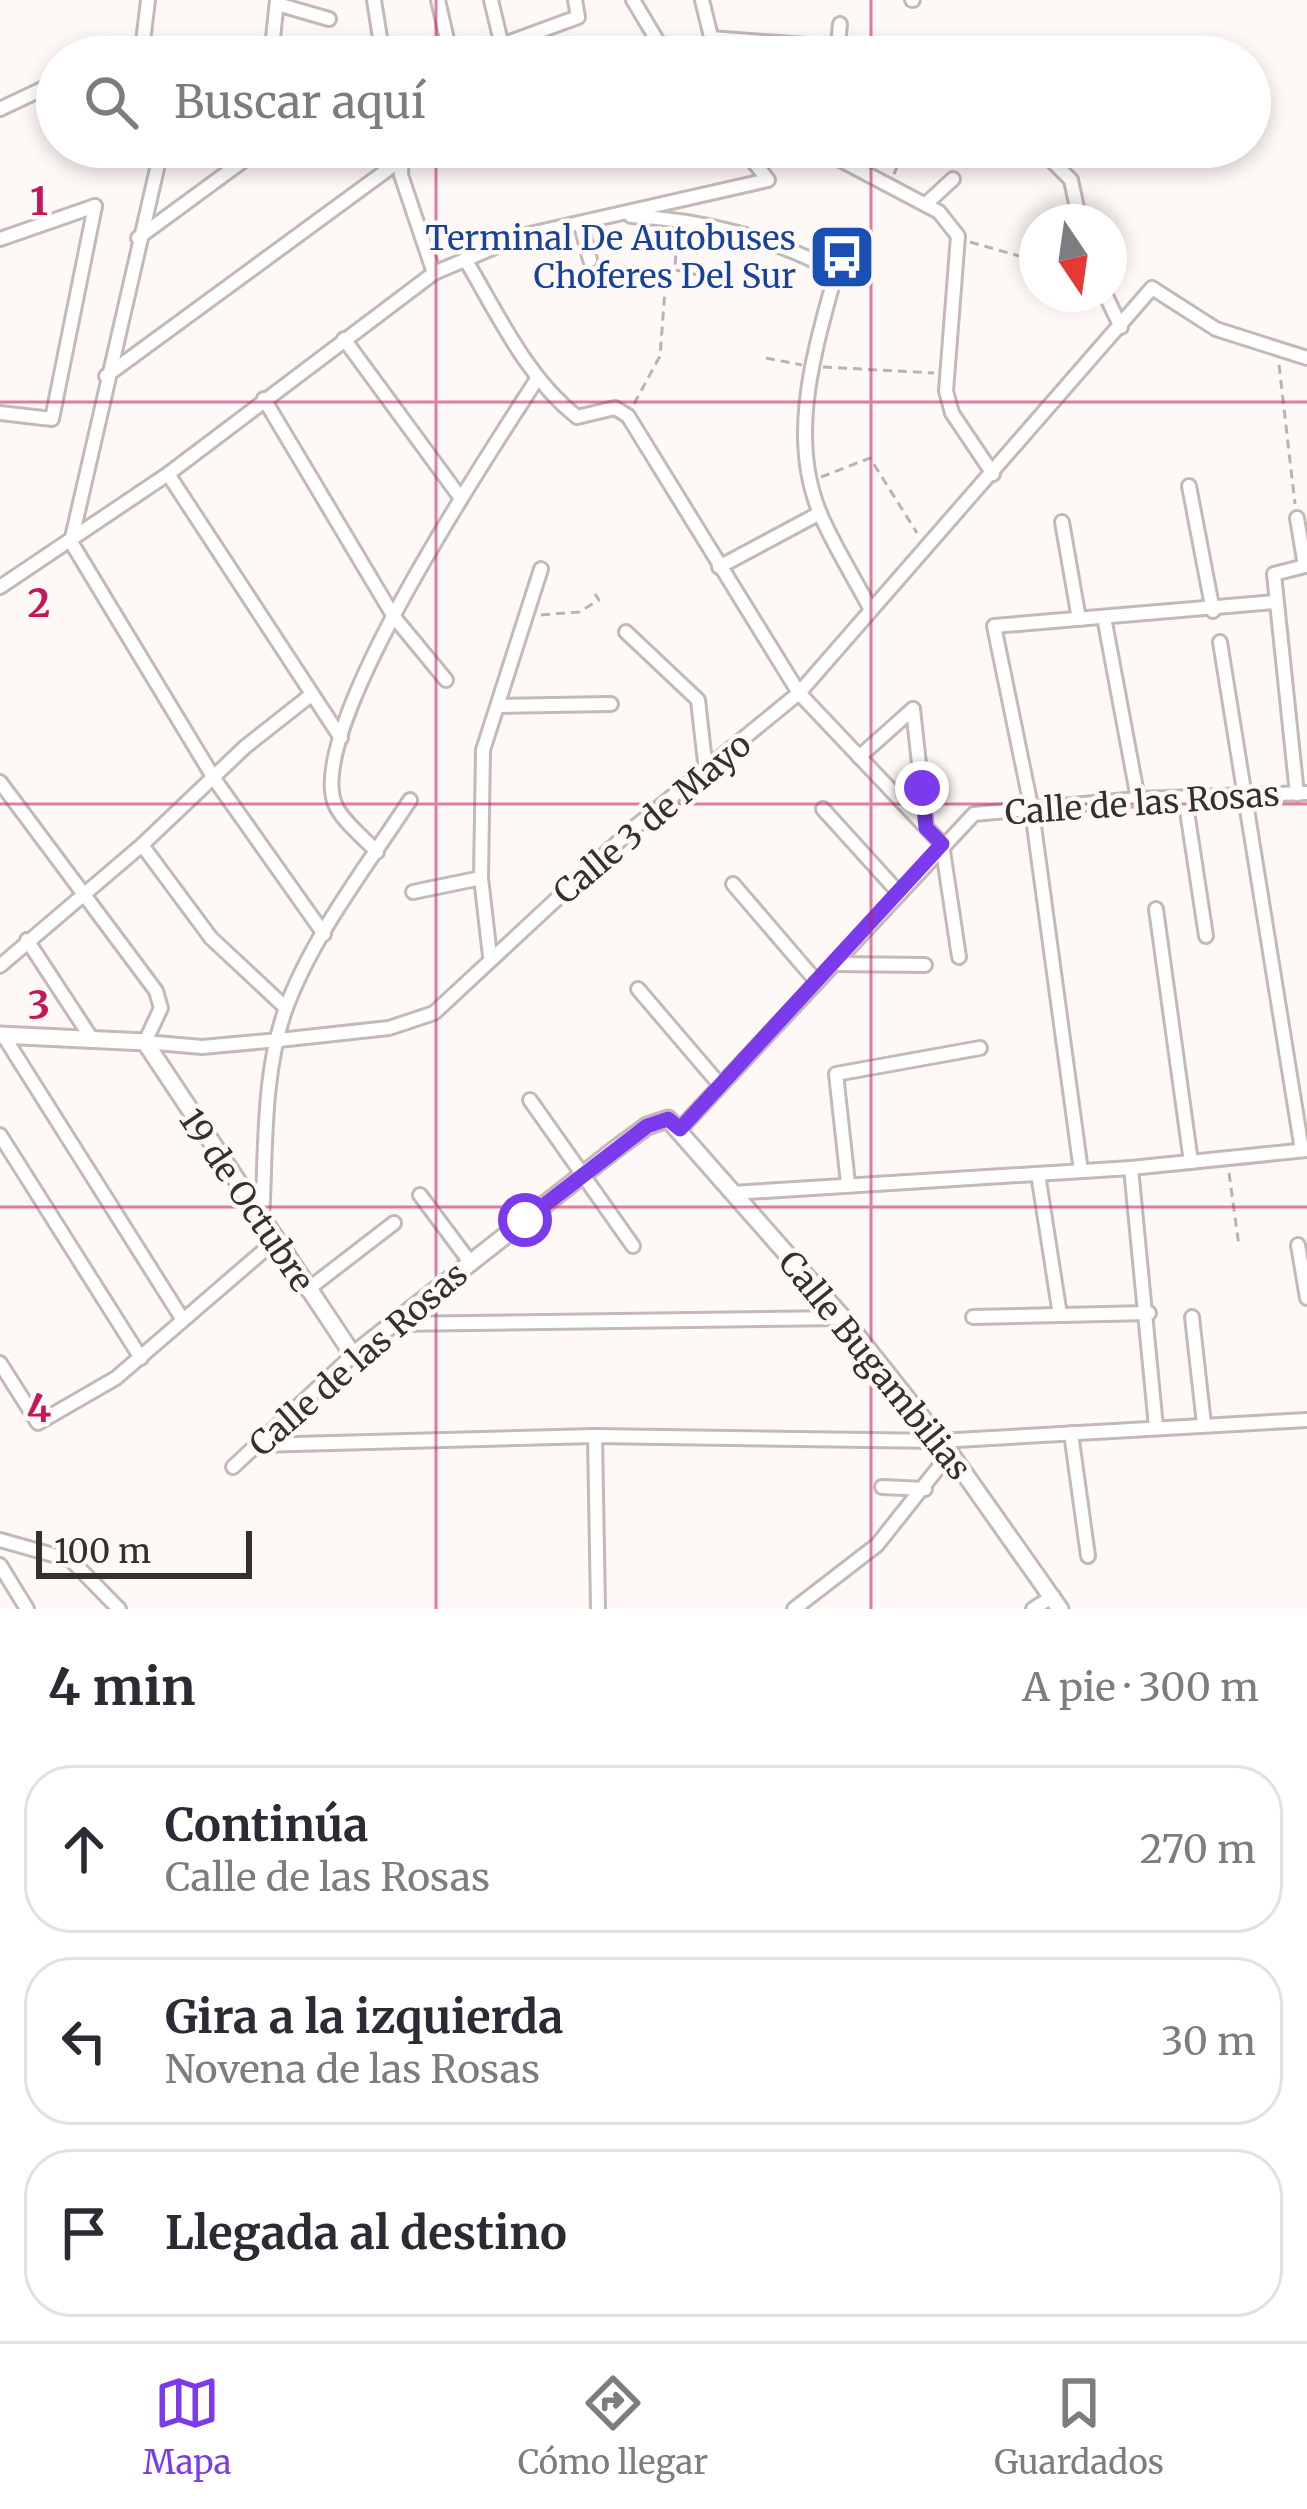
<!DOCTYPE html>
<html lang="es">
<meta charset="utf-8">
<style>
:root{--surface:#fff;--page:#f2f2f3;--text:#2b2b33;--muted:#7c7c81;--line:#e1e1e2;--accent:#7c3aed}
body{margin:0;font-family:Merriweather,serif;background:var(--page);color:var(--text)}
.compass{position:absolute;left:1019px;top:204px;width:108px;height:108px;border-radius:50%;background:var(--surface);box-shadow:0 6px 18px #0003;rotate:167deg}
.scale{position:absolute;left:36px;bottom:30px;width:216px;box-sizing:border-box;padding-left:12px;border:6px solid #34302e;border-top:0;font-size:33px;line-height:42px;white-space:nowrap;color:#34302e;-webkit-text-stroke:9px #fef9f7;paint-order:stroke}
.stop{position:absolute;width:36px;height:36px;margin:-27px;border:9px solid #7c3aed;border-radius:50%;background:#fff}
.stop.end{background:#7c3aed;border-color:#fff;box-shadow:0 3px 12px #0008}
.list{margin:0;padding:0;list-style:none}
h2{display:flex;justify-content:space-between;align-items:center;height:156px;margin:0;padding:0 48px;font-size:51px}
h2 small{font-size:39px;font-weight:400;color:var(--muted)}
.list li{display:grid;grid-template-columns:78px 1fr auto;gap:36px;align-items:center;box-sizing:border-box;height:168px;margin:0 24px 24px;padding:0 24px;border:3px solid var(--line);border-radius:48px}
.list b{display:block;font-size:45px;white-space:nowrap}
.list p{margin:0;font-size:39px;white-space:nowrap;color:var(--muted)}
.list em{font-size:39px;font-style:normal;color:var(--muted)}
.icon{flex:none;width:66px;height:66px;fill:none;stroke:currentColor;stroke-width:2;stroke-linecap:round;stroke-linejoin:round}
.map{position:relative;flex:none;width:1307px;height:1609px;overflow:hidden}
.search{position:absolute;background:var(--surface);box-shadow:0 6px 18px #0003;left:36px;right:36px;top:36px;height:132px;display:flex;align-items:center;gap:30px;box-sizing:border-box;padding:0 42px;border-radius:66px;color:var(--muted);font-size:45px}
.sheet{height:732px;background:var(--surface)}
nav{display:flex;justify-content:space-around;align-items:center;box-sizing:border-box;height:168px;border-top:3px solid var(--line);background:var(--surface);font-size:33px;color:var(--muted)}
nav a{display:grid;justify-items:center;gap:6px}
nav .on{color:var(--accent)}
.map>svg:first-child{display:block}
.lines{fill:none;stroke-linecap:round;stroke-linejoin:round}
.minor-casing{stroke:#c4b9b4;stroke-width:18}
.tertiary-casing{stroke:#c4b9b4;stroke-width:21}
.path{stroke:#b9b4b2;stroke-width:3;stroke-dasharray:9 6;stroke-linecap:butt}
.minor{stroke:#fff;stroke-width:12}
.tertiary{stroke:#fff;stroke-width:15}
.route{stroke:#7c3aed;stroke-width:15}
.grid{fill:none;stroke:#c2185b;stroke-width:3;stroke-opacity:0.55}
.labels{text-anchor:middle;stroke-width:9;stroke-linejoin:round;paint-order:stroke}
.transit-label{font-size:33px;fill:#164399;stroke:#fef9f7;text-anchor:end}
.street-label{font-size:33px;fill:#34302e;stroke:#fef9f7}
.grid-label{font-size:39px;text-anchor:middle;font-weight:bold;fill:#c2185b;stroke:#fef9f7;stroke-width:9;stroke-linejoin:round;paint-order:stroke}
</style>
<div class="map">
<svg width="1307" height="1609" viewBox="0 0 1307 1609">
<rect width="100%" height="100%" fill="#fef9f7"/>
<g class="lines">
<g class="minor-casing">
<g id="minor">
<path d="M374 0 383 57"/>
<path d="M438 0 451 57"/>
<path d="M491 0 502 46"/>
<path d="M633 0 667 57"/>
<path d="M702 0 716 57"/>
<path d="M912 0H913"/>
<path d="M277 4 329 19"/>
<path d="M711 38 969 57"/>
<path d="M838 46 840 24"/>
<path d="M110 57 143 42 148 0"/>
<path d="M220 57H241"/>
<path d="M271 57 277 0"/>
<path d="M469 57 578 17 575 0"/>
<path d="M0 109 57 82"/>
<path d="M162 147 71 542 215 780 324 934"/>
<path d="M402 147 401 175 434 273"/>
<path d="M816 147 939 212 958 236 946 391 952 413 993 474"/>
<path d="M1038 147 1071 180 1080 222"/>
<path d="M926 204 953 179"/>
<path d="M631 216C702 220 774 238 836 272 815 350 786 438 822 518 836 549 854 578 870 608"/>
<path d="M581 225 590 260"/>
<path d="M138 238 262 147"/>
<path d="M0 239 95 206"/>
<path d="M465 259C498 314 526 377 577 417L615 408 628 416 799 693 942 844 959 957"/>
<path d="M1105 294 1121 327"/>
<path d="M344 339 460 497"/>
<path d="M106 376 398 162"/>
<path d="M264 399 394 617 446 680"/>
<path d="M0 413 52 419 95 206"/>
<path d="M168 474 341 738"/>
<path d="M1189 486 1213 611"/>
<path d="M1062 522 1079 619"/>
<path d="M719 567 820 513"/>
<path d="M0 587 168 474 434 273 521 236 768 180 742 147"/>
<path d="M1104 617 1138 799"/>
<path d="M626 632 698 700 706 771"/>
<path d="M1220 642 1302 1150"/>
<path d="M500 706 611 704"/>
<path d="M913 709 926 827"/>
<path d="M859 757 913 709"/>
<path d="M0 782 156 991 161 1008 145 1042 202 1047 279 1040 389 1028 434 1013 630 831 799 693 1152 288 1216 329 1307 358"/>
<path d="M1297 794 1274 574 1305 566 1297 518"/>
<path d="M1185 798 1206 936"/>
<path d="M823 809 899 893"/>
<path d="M142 845 211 938 286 1008"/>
<path d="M377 852C365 839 341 820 335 804 304 729 493 448 537 379"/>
<path d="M733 884 817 982"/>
<path d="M413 892 481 878"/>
<path d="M1156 909 1191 1162"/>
<path d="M27 940 90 1036"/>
<path d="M490 956 481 878 483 750 541 569"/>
<path d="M834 964 925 965"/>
<path d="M0 966 142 845 245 747 311 695"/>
<path d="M638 989 720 1085"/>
<path d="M3 1035 183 1320"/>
<path d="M530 1100 633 1246"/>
<path d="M680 1129 974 814 1138 799 1307 793"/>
<path d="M0 1135 141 1358"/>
<path d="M1131 1168 1156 1427"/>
<path d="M1081 1171 1032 811 994 626 1275 602"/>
<path d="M1038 1174 1060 1315"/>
<path d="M848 1183 836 1074 980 1048"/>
<path d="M732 1193 1131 1168 1307 1150"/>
<path d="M420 1195 470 1262"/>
<path d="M262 1221C266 1152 262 1074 286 1008 313 935 367 866 410 800"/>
<path d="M1298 1245 1307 1298"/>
<path d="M307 1290 394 1223"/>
<path d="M973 1317 1149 1313"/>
<path d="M1192 1317 1204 1424"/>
<path d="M391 1324 843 1318"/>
<path d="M0 1363 38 1423 116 1378 275 1241"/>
<path d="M1071 1433 1088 1556"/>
<path d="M595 1436 598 1609"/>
<path d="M257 1445 595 1436 939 1441 1307 1420"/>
<path d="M233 1467 353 1355"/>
<path d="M882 1487 925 1489"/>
<path d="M0 1540 71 1560 119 1609"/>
<path d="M0 1565 27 1609"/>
<path d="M794 1609 877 1545 950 1453"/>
<path d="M1033 1609 1053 1596"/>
</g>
</g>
<g class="tertiary-casing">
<path id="tertiary" d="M0 1035 145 1042 353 1355 617 1148 647 1126 668 1119 843 1318 950 1453 1060 1609"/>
</g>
<g class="path">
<path d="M894 174 905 148"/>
<path d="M970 242 1037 261"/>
<path d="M676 270 716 279"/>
<path d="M766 358 802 365"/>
<path d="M1279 365 1295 504"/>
<path d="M823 367 934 373"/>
<path d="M634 404 660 356 666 277 675 268 677 233"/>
<path d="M821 477 870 458 917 533"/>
<path d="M541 615 579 612 599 600 593 591"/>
<path d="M1229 1173 1239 1246"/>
</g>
<use href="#minor" class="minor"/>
<use href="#tertiary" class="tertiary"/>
</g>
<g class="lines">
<path class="route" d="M525 1220 647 1126 668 1119 680 1129 942 844 926 828 922 788"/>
</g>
<path class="grid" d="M436 0V57M871 0V57M436 147V1609M871 147V1609M0 402H1307M0 804H1307M0 1207H1307"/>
<defs>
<g id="bus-square" transform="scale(3.45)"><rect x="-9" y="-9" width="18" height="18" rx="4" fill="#1a4fb4" stroke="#fef9f7"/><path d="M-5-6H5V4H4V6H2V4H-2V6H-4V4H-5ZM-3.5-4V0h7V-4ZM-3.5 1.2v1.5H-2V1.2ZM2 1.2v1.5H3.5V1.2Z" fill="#fff"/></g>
</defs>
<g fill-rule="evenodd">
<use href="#bus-square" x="842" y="257"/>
</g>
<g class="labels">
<g class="transit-label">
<text x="796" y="250">Terminal De Autobuses<tspan x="796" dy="38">Choferes Del Sur</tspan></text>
</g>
<g class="street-label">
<text transform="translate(1142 803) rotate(-4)" y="12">Calle de las Rosas</text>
<text transform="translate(652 818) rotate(-40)" y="12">Calle 3 de Mayo</text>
<text transform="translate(247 1200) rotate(56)" y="12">19 de Octubre</text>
<text transform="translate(358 1359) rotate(-41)" y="12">Calle de las Rosas</text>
<text transform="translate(875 1365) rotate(51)" y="12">Calle Bugambilias</text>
</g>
</g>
<g class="grid-label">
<text x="39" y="215">1</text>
<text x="39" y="617">2</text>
<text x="39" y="1019">3</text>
<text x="39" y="1422">4</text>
</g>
</svg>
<svg class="compass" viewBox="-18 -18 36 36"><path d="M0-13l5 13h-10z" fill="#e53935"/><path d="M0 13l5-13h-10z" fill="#7c7c81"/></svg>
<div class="scale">100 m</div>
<div class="stop" style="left:525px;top:1220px"></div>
<div class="stop end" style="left:922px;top:788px"></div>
<div class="search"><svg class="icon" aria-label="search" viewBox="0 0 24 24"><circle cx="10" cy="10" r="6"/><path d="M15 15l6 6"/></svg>Buscar aquí</div>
</div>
<section class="sheet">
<h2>4 min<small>A pie · 300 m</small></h2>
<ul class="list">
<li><svg class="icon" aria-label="ahead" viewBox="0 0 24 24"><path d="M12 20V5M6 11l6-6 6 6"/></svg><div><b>Continúa</b><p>Calle de las Rosas</p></div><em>270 m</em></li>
<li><svg class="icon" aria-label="left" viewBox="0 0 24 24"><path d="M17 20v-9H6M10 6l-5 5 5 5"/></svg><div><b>Gira a la izquierda</b><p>Novena de las Rosas</p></div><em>30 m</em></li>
<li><svg class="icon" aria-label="arrive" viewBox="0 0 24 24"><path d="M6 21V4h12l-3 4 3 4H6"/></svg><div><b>Llegada al destino</b></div></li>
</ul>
</section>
<nav>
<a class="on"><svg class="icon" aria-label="map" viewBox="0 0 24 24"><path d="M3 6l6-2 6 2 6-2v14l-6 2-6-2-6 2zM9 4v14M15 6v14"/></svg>Mapa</a>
<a><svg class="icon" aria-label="directions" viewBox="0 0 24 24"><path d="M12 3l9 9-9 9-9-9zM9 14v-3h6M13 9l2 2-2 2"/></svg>Cómo llegar</a>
<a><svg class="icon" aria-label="saved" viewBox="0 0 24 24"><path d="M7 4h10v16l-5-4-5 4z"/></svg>Guardados</a>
</nav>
